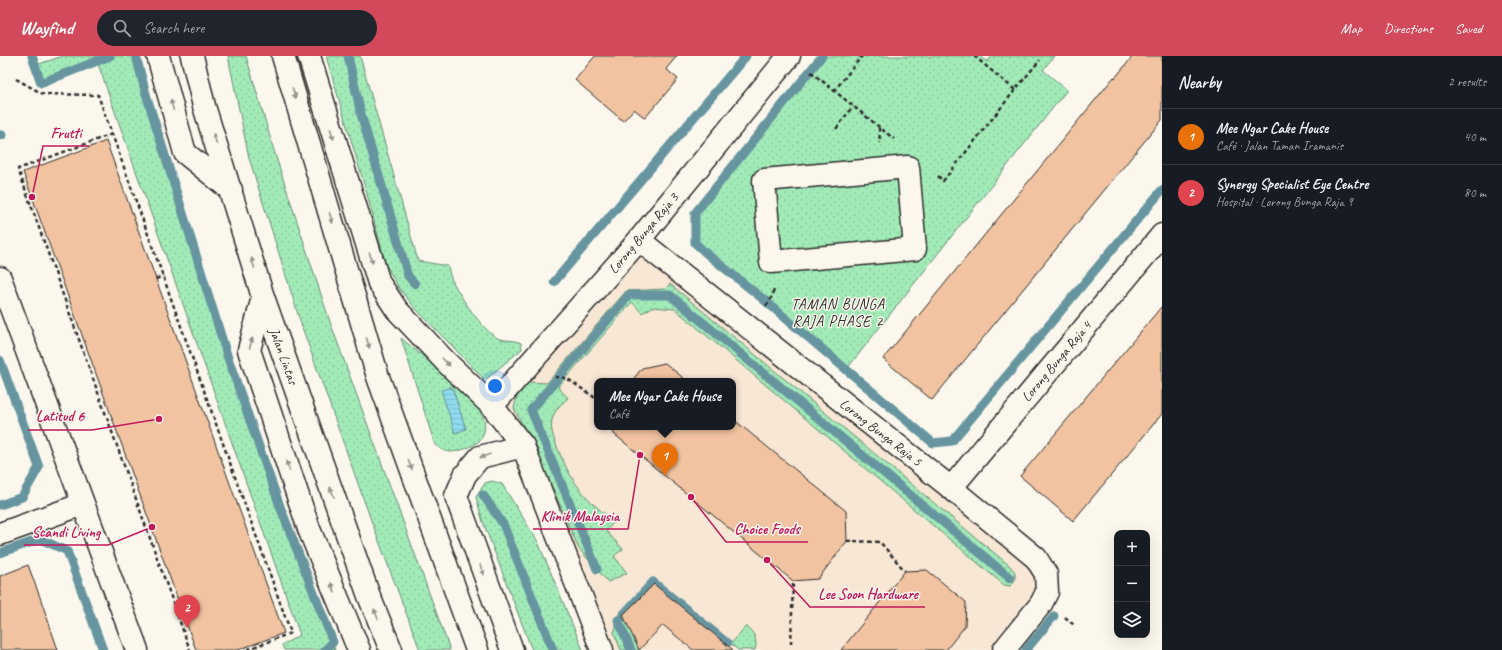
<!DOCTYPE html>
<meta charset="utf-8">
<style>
:root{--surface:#171b24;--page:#20242c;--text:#f1f3f6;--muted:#9ea1a6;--line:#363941;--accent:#d1495b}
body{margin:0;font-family:Caveat,sans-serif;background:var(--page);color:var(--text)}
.controls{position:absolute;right:12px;bottom:12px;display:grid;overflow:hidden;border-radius:8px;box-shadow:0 4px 16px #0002}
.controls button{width:36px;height:36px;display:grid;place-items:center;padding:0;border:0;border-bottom:1px solid var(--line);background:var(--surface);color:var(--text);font:20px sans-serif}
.you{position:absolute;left:495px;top:330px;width:14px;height:14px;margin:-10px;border:3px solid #fff;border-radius:50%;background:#1a73e8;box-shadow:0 0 0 6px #1a73e833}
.badge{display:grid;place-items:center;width:26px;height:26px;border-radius:50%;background:var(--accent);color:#fff;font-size:13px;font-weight:700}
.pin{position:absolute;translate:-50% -33px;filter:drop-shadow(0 1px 2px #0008)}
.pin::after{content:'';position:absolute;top:21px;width:14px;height:12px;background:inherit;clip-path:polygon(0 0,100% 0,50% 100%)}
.popup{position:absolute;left:594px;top:322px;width:142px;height:52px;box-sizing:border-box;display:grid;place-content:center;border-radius:8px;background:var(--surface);filter:drop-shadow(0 1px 3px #0005);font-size:13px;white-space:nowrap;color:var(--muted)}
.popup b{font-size:15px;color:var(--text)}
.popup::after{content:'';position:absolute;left:50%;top:100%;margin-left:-8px;border:8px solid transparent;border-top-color:var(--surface)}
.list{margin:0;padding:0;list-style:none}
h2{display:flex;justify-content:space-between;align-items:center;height:52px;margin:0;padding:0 16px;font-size:17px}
h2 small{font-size:13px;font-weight:400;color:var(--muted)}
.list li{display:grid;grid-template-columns:26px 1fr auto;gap:12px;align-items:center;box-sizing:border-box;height:56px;padding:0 16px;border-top:1px solid var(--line)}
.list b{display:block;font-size:15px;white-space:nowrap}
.list p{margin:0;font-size:13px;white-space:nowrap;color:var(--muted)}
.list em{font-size:13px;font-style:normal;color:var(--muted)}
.icon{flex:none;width:22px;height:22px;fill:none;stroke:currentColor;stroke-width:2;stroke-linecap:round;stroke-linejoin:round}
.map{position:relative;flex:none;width:1162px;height:594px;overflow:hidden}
header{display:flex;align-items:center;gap:24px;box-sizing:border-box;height:56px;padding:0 20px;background:var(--accent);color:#fff}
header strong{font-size:19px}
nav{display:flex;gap:22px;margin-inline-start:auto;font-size:14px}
.search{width:280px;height:36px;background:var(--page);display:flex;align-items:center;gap:10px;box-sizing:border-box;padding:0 14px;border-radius:22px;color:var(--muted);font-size:15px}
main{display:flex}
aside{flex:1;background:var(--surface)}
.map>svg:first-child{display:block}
.built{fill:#f8e7d5;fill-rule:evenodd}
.green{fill:url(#green-dots);stroke:#668b72;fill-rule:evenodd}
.water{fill:url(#water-rules);stroke:#6695a0}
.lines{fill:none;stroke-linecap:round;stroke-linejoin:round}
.stream{stroke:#6695a0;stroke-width:9}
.building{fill:#f1c3a0;stroke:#2b2b2b}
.minor-casing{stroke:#2b2b2b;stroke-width:25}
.highway-casing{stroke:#2b2b2b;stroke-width:25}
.path{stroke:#2b2b2b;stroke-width:2.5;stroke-dasharray:4 3;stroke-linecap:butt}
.minor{stroke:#fbf7ec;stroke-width:22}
.highway{stroke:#fbf7ec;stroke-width:22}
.oneway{fill:#93918c}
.labels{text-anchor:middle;stroke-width:3;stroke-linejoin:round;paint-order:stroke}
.street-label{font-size:14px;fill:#2b2b2b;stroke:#fbf7ec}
.neighbourhood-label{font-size:15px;letter-spacing:1px;fill:#2b2b2b;stroke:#fbf7ec}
.leader{fill:none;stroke:#c2185b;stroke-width:1.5}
.callout-dot{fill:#c2185b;stroke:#fbf7ec;stroke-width:1.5}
.callout-label{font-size:15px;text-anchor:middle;font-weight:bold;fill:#c2185b;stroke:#fbf7ec;stroke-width:3;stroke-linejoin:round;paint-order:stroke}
</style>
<header>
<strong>Wayfind</strong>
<div class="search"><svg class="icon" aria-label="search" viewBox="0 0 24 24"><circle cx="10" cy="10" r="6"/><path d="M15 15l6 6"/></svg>Search here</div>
<nav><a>Map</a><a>Directions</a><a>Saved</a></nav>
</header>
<main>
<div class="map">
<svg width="1162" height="594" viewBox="0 0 1162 594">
<defs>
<pattern id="green-dots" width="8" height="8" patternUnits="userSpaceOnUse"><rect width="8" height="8" fill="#a2ebb9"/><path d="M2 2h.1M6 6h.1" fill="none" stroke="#8cca9f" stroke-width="1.8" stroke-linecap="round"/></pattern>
<pattern id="water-rules" width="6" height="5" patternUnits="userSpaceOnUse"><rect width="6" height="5" fill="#8edbee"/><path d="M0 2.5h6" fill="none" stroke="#7bbccc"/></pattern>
</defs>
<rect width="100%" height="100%" fill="#fbf7ec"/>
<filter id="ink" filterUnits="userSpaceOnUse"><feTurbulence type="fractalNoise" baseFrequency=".025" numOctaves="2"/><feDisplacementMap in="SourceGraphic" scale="8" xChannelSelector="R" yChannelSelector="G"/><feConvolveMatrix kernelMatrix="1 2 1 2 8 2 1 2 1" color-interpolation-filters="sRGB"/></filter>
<g filter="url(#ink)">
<path class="built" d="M639 184 1046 518 1004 594H602L523 390 492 350ZM597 325H733V371H597Z"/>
<g class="green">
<path d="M32 0H36L39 8 63 0H136L146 38 228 302 281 453 335 594H284L282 589 300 579 97 5 41 27Z"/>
<path d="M228 0H246L275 98 330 266 450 594H420L371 464 302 271 249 102Z"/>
<path d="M326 0H360L418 205 448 210C449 213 449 216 450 219 455 234 485 279 500 283 508 285 511 283 521 287L522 293 485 324 415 252 400 234 386 209 365 131Z"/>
<path d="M822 0H980L987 6 992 0H1054L1043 14 1067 34 846 314 763 243 707 198 695 187V157Z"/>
<path d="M670 228 1010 510 1015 516V524L1010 530 1004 529 998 524 675 253 653 251 642 257 632 246 558 331 568 342C561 348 554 355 552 364 550 374 554 382 557 391 572 428 584 441 614 466L606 475 623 493 614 500 627 517 608 526 579 493 541 405 514 352 517 341 529 326 547 327 626 235 665 233Z"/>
<path d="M401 282C422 300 472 337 483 361 486 367 485 379 480 384 474 391 458 396 449 396 443 395 439 392 435 389ZM452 331 466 373 455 377 454 376Z"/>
<path d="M492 425 502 428 538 486 583 594H532L483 466 476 441 485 427Z"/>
<path d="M623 559 640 594H621L614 577 618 564Z"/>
<path d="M746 570C754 577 758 583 755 594H738L731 588Z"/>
</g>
<path class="water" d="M452 331 466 373 455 377 441 334Z"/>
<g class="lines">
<g class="stream">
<path d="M32 0 41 27 110 0"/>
<path d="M136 0 146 38 228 302 281 453 333 586 325 594"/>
<path d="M348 0 361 58 408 220 415 228"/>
<path d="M822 0 695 157V187L707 198 763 243 933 387 952 385 1162 134"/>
<path d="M0 79H2"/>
<path d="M554 226 746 0"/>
<path d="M0 304 39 411 22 441 0 449"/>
<path d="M483 439 503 468 553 594"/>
<path d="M0 497 40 483 67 495 103 594"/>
<path d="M597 513 531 354 629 239H670L1010 522"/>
<path d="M618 564 631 594"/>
<path d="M619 566 623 559 653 526 727 587 722 594"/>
<path d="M1026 594 1054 560"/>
</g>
</g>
<g class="building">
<path d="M595 0H677L666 13 678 23 645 62 634 53 623 65 575 24Z"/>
<path d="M1133 0H1162V64L932 344 883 303 1114 21 1115 22Z"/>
<path d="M106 85 284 577 238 594H196L23 116Z"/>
<path d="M1162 250V358L1073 465 1020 420Z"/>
<path d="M665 307 687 325H632L642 312Z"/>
<path d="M733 363 846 455 847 485 818 523 793 525 614 378 613 371H733Z"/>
<path d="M28 509 41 544 58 594H0V520Z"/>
<path d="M927 514 966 546 965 570 946 594H841L905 515Z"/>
<path d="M654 528 733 594H693L663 569 639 594 623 559Z"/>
</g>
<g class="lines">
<g class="minor-casing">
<g id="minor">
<path d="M158 0 185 97 231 134"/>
<path d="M309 0 379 227 397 254 446 306 492 350 523 390 602 594"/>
<path d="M908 111 915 193 771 206 764 124Z"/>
<path d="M639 184 951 432 1036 502 1046 518 1047 536 1041 548 1004 594"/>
<path d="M0 222 137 594"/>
<path d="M263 241 249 294 309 473 359 594"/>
<path d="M492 350 639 184 789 0"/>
<path d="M951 432 1162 179"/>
<path d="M0 478 83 448"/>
<path d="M512 594 456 440 465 419 480 401 523 390"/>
</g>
</g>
<g class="highway-casing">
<g id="highway">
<path d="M192 0 204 50 263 241 369 540 391 594"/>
<path d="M283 0 378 321 477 594"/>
</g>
</g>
<g class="path">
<path d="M974 0 1015 34"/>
<path d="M811 16 894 83"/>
<path d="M16 23 43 38 98 39 291 577 246 594"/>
<path d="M834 35 862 0"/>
<path d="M879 72 880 87"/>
<path d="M836 73 853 50"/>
<path d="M112 78 18 113 190 594"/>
<path d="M938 120 943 125 1015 34 1040 4"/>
<path d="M156 223 163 220"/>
<path d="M766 250 770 245 774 234"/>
<path d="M555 321 566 322 597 343"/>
<path d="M847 485 880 486 905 515"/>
<path d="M1065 561 1075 570"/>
<path d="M791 588 793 525"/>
</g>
<use href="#minor" class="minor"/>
<use href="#highway" class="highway"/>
</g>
<defs><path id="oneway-solid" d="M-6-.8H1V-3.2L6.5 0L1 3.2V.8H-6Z"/></defs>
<g class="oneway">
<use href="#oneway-solid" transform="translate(294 37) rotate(73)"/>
<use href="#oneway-solid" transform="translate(172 49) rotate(-105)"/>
<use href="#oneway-solid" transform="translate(332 78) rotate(73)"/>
<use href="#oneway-solid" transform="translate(215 83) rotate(-108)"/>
<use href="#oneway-solid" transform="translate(331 162) rotate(73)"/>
<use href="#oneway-solid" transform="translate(371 202) rotate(73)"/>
<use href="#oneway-solid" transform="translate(253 207) rotate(-106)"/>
<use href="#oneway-solid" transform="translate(251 287) rotate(-75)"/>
<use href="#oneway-solid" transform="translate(368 287) rotate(73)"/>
<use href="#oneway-solid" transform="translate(446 306) rotate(46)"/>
<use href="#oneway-solid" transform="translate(485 400) rotate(161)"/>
<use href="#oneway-solid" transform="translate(410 409) rotate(70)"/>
<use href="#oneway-solid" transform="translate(288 410) rotate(-109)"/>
<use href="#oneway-solid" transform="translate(332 436) rotate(-110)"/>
<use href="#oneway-solid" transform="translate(482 514) rotate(70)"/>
<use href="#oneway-solid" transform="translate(333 532) rotate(-112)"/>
<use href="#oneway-solid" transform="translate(376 558) rotate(-112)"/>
</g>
</g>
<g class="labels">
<g class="street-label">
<text transform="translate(643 177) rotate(-50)" y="5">Lorong Bunga Raja 3</text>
<text transform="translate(284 300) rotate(70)" y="5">Jalan Lintas</text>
<text transform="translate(1056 305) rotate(-50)" y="5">Lorong Bunga Raja 4</text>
<text transform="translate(881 376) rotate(38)" y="5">Lorong Bunga Raja 5</text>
</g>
<g class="neighbourhood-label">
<text x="838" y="253">TAMAN BUNGA<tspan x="838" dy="17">RAJA PHASE 2</tspan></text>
</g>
</g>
<path class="leader" d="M32 141L43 90H89M159 363L92 374H28M640 399L628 473H533M691 441L726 486H808M152 471L108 489H24M767 504L810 551H925"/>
<g class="callout-dot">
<circle cx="32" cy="141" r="4"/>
<circle cx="159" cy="363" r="4"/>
<circle cx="640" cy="399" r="4"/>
<circle cx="691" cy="441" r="4"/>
<circle cx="152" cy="471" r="4"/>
<circle cx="767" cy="504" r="4"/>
</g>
<g class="callout-label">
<text x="66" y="82">Frutti</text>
<text x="60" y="365">Latitud 6</text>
<text x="580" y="465">Klinik Malaysia</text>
<text x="767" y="478">Choice Foods</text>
<text x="66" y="481">Scandi Living</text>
<text x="868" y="543">Lee Soon Hardware</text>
</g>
</svg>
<div class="controls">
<button>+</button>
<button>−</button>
<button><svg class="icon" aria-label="layers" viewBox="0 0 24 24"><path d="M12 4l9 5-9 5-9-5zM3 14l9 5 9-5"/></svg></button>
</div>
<div class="you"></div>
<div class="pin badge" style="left:665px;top:420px;background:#e8710a">1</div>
<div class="popup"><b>Mee Ngar Cake House</b>Café</div>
<div class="pin badge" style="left:187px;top:572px;background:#e0444e">2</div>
</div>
<aside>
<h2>Nearby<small>2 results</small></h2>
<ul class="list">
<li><span class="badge" style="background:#e8710a">1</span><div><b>Mee Ngar Cake House</b><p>Café · Jalan Taman Iramanis</p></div><em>40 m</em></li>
<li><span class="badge" style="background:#e0444e">2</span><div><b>Synergy Specialist Eye Centre</b><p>Hospital · Lorong Bunga Raja 9</p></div><em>80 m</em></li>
</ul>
</aside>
</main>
